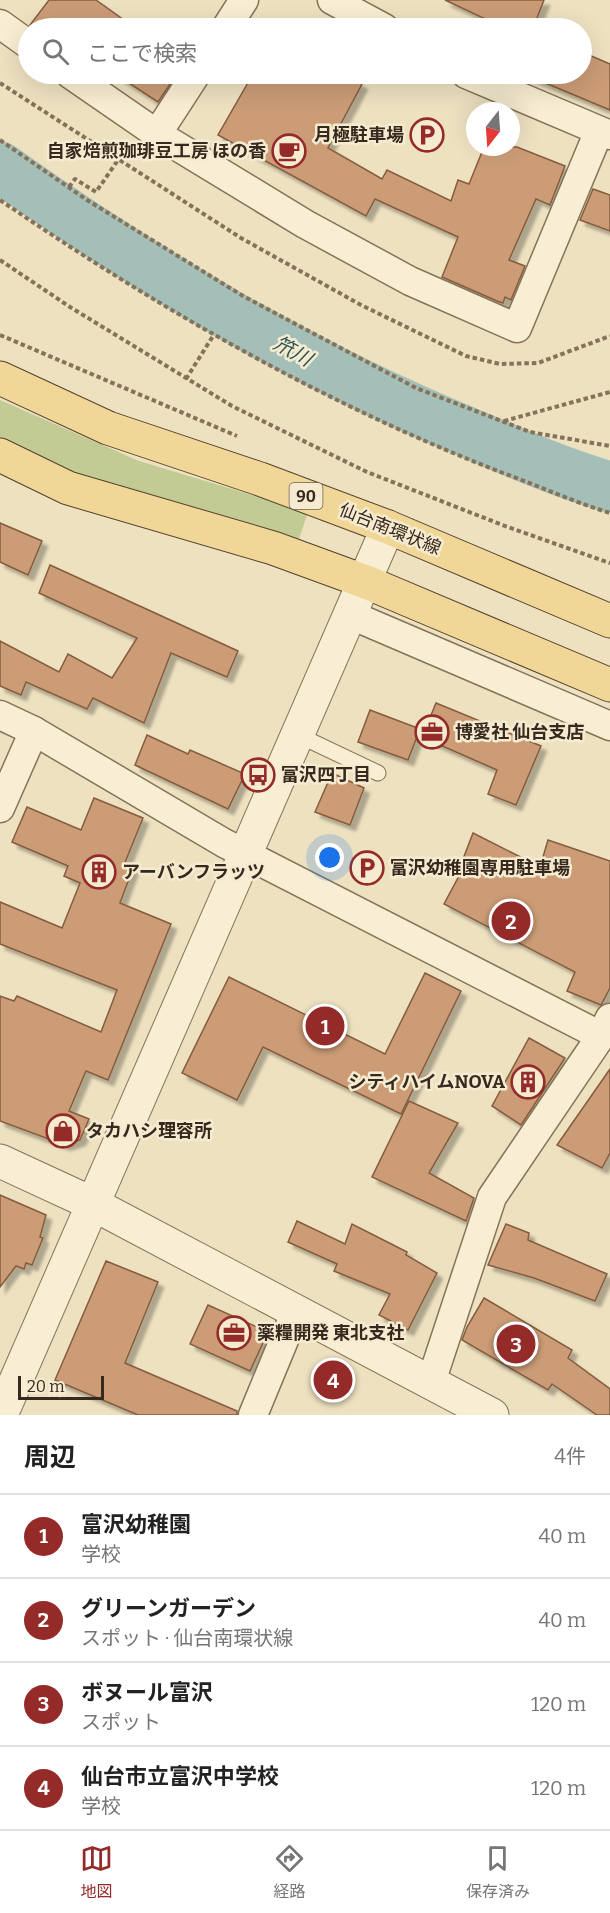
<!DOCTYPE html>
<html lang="ja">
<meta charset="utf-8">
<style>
:root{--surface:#fff;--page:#f2f2f2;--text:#222;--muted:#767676;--line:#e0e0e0;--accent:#942b29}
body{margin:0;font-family:Bitter,"Noto Sans JP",serif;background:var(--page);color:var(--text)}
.compass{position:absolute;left:466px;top:102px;width:54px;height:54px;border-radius:50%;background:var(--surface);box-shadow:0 6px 24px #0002;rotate:197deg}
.scale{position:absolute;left:18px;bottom:15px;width:86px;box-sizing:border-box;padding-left:6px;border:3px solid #36291d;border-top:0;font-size:16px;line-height:21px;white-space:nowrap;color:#36291d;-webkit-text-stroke:4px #f5ebd0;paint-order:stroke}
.you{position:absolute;left:330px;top:858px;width:21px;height:21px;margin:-15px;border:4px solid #fff;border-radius:50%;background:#1a73e8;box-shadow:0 0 0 9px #1a73e833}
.badge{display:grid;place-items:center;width:39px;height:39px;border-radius:50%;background:var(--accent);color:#fff;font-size:20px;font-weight:700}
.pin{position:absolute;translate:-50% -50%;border:3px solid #fff;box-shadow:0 2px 6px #0006}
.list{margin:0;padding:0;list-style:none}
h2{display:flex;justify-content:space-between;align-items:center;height:78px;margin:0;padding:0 24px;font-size:26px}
h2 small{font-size:20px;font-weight:400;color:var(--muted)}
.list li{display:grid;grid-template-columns:39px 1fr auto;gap:18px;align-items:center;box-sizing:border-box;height:84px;padding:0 24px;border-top:2px solid var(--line)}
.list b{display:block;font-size:22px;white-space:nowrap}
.list p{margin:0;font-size:20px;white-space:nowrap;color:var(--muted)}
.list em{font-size:20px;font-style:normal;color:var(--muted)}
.icon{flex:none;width:33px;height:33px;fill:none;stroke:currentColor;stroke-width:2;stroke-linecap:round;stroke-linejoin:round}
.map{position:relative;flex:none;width:610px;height:1415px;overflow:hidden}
.search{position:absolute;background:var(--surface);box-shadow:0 6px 24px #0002;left:18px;right:18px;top:18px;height:66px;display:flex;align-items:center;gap:15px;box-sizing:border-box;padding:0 21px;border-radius:33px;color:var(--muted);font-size:22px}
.sheet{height:414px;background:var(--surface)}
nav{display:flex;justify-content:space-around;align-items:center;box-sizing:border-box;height:84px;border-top:2px solid var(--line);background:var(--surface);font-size:16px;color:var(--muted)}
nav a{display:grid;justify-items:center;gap:3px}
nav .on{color:var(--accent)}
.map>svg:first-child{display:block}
.green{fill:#c3cb94}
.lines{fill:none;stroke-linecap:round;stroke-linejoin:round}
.river{stroke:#a3bfb8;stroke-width:51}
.building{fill:#cb9c76;stroke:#855c3e;stroke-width:1.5;filter:url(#shadow)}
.service-casing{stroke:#867258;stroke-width:17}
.minor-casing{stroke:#867258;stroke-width:31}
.tertiary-casing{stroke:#867258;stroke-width:35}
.primary-casing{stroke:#54402d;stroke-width:35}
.path{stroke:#867258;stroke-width:4;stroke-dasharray:4.5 3;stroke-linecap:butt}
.service{stroke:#f8eed3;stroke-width:15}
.minor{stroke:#f8eed3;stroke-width:28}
.tertiary{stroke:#f8eed3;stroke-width:33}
.primary{stroke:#f1d797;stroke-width:33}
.labels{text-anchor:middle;stroke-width:5;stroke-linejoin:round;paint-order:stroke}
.shield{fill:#f5ebd0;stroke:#6f6353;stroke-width:1.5}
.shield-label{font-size:16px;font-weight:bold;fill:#36291d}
.poi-label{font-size:18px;font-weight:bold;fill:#36291d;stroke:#f5ebd0;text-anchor:start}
.street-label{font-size:18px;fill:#36291d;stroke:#f5ebd0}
.water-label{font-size:20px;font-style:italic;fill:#2c5554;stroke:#f5ebd0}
</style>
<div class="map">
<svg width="610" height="1415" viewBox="0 0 610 1415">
<defs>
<filter id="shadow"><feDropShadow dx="5.5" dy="5.5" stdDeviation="1.5" flood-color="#0004"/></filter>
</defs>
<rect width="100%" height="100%" fill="#ede1c0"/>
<path class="green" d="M0 400 139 461 308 512 299 539 92 481 0 442Z"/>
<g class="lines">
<path class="river" d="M0 167C152 275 301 364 474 435 518 454 564 474 610 487"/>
</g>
<g class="building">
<path d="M49 0H96L135 28H35L30 25Z"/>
<path d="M445 0H544L533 28H491L494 23Z"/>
<path d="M582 52 610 64V110L524 74H582Z"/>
<path d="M115 74H177L158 102Z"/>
<path d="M253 74H343L362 84 328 148 382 179 387 170 451 201 458 180 469 184 484 147H517L565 166 550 205 536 199 509 260 525 266 511 300 505 297 503 303 497 301 442 277 458 237 375 199 366 216 218 135Z"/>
<path d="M593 189 610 195V231L580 220Z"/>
<path d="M0 523 42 541 28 575 0 562Z"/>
<path d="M50 565 238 651 227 677 171 653 144 723 93 698 87 709 26 682 21 695 0 686V641L59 672 68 654 112 678 137 638 39 593Z"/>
<path d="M436 703 541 746 516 805 488 794 497 770 422 737Z"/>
<path d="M370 710 420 729 408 760 358 742Z"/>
<path d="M147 735 188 754 190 750 245 774 228 809 135 765Z"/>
<path d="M332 773 364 788 350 825 315 812Z"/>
<path d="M94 798 143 818 124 865 133 868 120 903 171 924 108 1080 86 1071 69 1111 89 1119 80 1140 65 1145 0 1121V996L14 1001 17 996 101 1032 117 990 0 944V902L62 928 80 883 64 876 68 866 12 842 27 807 81 830Z"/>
<path d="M473 833 540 867 548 840 610 861V988L601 1005 567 991 575 972 444 904 467 861 463 859Z"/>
<path d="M425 973 461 991 401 1114 263 1047 237 1100 182 1073 229 977 385 1054Z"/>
<path d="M529 1038 565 1058 521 1125 492 1106Z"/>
<path d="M610 1069V1153L602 1168 557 1145Z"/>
<path d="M409 1101 458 1123 429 1173 474 1198 466 1221 372 1177Z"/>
<path d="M0 1195 46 1215 40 1237 43 1238 32 1265 26 1263 24 1269 16 1266 0 1287Z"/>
<path d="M297 1221 345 1244 352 1224 407 1252 406 1255 437 1273 408 1330 379 1315 390 1294 334 1271 337 1264 288 1242Z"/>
<path d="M506 1224 529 1233 528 1240 607 1274 595 1301 534 1278 488 1265Z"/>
<path d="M106 1261 158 1282 125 1363 237 1411V1415H138L55 1380Z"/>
<path d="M484 1298 572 1350 568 1358 610 1389V1415H597L552 1384 548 1390 462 1340 467 1327Z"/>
<path d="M208 1305 268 1332 250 1371 190 1344Z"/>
</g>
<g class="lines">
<g class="service-casing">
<path id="service" d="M298 735 378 773"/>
</g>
<g class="minor-casing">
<g id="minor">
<path d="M332 0 384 28"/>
<path d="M0 24 28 44"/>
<path d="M226 28 244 0"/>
<path d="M70 74 157 134"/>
<path d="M196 74 157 134 305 224 410 281 517 328 599 131"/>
<path d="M466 74 610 135"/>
<path d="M351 615 610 726"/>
<path d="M0 715 34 731 224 843 601 1036"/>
<path d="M0 808 34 731"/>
<path d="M431 1382 492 1197 601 1036 610 1018"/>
<path d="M253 1415 296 1311"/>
</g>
</g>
<g class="tertiary-casing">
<g id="tertiary">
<path d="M0 1161 91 1203 492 1415"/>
<path d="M1 1415 388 527"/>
</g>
</g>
<g class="primary-casing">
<g id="primary">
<path d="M0 378 108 428 260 479 388 527 610 621"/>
<path d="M0 455 68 488 273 548 366 582 610 685"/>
</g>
</g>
<g class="path">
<path d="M0 83 241 238 361 305 466 356 500 364 538 363 610 336"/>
<path d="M0 140 87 200 243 296 416 388 530 432 610 446"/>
<path d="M69 187 75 179 96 192 118 160"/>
<path d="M0 200C158 308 324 404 503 473 539 486 574 502 610 513"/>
<path d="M0 260 70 307 232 406 367 472 505 526 610 563"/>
<path d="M0 335 237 436"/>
<path d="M186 379 213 336"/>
<path d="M504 421 610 392"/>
</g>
<use href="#service" class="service"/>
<use href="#minor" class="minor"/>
<use href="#tertiary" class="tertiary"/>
<use href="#primary" class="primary"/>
</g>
<defs>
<g id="parking-ring" transform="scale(1.725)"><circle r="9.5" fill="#f5ebd0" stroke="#942b29" stroke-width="1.5"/><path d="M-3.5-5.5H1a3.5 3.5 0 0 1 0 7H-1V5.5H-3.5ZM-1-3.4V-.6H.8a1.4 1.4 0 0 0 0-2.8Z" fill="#942b29"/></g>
<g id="cafe-ring" transform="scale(1.725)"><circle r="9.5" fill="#f5ebd0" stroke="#942b29" stroke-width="1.5"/><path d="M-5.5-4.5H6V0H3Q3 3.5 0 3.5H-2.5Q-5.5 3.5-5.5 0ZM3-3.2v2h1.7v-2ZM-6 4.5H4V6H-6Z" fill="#942b29"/></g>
<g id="office-ring" transform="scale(1.725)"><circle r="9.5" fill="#f5ebd0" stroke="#942b29" stroke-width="1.5"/><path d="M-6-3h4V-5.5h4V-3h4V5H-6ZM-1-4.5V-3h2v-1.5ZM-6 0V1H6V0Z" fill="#942b29"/></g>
<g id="bus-ring" transform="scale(1.725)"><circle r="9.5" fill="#f5ebd0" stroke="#942b29" stroke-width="1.5"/><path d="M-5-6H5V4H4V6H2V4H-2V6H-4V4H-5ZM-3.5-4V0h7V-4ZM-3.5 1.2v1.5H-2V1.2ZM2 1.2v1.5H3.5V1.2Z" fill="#942b29"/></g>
<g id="building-ring" transform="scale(1.725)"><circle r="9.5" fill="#f5ebd0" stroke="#942b29" stroke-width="1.5"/><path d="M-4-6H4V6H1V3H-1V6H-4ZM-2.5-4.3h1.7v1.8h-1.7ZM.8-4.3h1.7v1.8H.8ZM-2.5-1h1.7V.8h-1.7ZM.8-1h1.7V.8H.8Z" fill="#942b29"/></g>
<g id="shop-ring" transform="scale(1.725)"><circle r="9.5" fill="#f5ebd0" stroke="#942b29" stroke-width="1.5"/><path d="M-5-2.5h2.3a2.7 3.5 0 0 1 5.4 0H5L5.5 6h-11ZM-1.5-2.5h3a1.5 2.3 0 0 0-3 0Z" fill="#942b29"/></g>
</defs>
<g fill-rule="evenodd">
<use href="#parking-ring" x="427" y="135"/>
<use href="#cafe-ring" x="289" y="151"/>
<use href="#office-ring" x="432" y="732"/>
<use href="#bus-ring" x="258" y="775"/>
<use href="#parking-ring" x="367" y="868"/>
<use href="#building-ring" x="99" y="872"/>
<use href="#building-ring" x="528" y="1082"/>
<use href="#shop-ring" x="63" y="1131"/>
<use href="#office-ring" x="234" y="1333"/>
</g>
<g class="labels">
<rect class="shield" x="289.5" y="483" width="33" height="26" rx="4.5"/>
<g class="shield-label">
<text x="306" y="502">90</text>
</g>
<g class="poi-label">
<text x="404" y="141" text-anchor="end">月極駐車場</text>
<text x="266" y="157" text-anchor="end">自家焙煎珈琲豆工房 ほの香</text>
<text x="455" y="738">博愛社 仙台支店</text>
<text x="281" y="781">富沢四丁目</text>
<text x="390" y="874">富沢幼稚園専用駐車場</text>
<text x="122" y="878">アーバンフラッツ</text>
<text x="505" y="1088" text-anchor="end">シティハイムNOVA</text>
<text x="86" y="1137">タカハシ理容所</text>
<text x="257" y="1339">薬糧開発 東北支社</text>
</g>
<g class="street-label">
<text transform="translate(390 529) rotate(22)" y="6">仙台南環状線</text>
</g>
<g class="water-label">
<text transform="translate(293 351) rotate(29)" y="7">笊川</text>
</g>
</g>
</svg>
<svg class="compass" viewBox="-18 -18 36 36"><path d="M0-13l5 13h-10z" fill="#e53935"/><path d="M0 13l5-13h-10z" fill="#767676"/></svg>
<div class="scale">20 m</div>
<div class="you"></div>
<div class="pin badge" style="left:325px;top:1026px">1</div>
<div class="pin badge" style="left:511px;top:921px">2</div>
<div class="pin badge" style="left:516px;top:1344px">3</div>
<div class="pin badge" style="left:333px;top:1380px">4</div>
<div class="search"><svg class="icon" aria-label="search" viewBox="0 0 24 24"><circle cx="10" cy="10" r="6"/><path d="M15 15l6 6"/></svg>ここで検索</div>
</div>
<section class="sheet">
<h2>周辺<small>4件</small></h2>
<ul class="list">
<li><span class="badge">1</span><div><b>富沢幼稚園</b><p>学校</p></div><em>40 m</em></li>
<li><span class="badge">2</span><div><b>グリーンガーデン</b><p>スポット · 仙台南環状線</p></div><em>40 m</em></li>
<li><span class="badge">3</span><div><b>ボヌール富沢</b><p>スポット</p></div><em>120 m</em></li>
<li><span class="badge">4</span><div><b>仙台市立富沢中学校</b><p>学校</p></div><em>120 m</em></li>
</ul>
</section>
<nav>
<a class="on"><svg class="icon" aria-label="map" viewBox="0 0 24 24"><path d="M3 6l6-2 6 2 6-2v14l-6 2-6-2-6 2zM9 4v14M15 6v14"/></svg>地図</a>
<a><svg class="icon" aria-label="directions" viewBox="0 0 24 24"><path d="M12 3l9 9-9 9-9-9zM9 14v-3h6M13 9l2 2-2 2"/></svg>経路</a>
<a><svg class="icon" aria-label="saved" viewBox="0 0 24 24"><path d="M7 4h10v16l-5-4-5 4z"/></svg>保存済み</a>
</nav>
